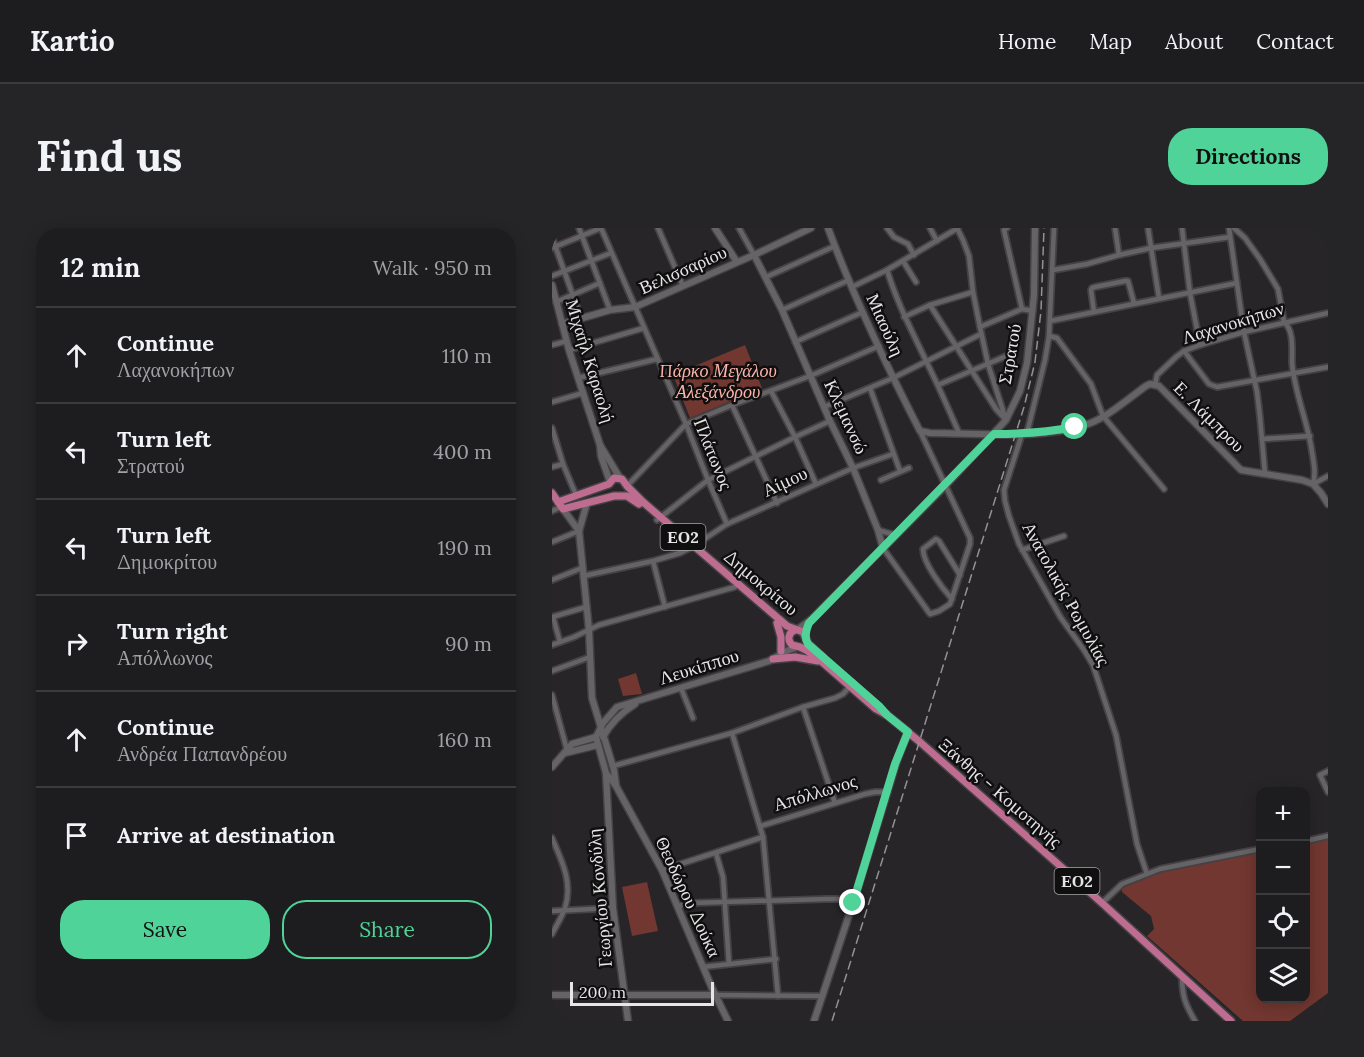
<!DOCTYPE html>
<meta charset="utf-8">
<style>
:root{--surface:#1d1c1e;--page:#252527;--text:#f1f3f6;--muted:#a0a1a4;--line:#3b3a3c;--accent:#4fd399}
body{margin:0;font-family:Lora,serif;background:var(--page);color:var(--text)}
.controls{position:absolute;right:18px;bottom:18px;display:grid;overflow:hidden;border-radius:12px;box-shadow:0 3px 15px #0003}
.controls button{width:54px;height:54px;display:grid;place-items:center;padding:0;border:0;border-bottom:2px solid var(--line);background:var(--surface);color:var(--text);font:30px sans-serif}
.scale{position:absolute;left:18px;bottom:15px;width:144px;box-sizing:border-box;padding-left:6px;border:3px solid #e7e5e7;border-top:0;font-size:16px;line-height:21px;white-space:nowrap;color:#e7e5e7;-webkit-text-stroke:4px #100f10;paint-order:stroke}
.stop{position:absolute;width:18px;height:18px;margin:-14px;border:4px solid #4fd399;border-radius:50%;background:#fff}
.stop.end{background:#4fd399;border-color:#fff;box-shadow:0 2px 6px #0008}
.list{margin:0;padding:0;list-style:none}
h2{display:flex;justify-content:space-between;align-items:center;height:78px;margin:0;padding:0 24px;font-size:26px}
h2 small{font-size:20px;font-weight:400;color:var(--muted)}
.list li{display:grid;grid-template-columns:39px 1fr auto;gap:18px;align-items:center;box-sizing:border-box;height:96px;padding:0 24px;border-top:2px solid var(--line)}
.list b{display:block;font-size:22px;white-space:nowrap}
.list p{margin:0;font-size:20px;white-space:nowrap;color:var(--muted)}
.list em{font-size:20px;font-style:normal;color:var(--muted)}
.actions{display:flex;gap:12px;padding:18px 24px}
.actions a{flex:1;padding:14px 0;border:2px solid var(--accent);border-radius:24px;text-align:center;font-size:21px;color:var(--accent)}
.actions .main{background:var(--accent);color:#111}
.icon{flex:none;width:33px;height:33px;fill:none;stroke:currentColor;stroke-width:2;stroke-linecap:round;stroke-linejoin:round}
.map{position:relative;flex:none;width:776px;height:793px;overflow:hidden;border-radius:24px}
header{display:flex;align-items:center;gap:36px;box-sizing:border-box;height:84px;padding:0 30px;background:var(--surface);border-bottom:2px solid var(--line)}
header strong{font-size:28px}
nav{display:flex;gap:33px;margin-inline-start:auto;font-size:21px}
.intro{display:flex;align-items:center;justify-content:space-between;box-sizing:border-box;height:144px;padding:0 36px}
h1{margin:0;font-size:42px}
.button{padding:15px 27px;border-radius:24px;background:var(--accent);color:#111;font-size:21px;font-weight:700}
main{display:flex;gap:36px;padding:0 36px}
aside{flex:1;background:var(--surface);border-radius:24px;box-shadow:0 3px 15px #0003}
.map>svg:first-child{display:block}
.green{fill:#713730}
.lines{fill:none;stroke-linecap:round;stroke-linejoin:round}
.street-casing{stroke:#444244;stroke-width:8}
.secondary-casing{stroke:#444244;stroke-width:9}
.primary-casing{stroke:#444244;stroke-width:10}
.street{stroke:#666366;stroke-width:4.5}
.secondary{stroke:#666366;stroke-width:6}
.primary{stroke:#be6c90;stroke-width:7}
.rail{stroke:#949294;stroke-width:1.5;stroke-dasharray:9 4.5;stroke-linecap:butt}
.route{stroke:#4fd399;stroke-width:8}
.labels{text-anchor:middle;stroke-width:5;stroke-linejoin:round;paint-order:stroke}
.shield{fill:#100f10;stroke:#a6a5a6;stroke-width:1.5}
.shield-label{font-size:16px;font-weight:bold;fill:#e7e5e7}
.street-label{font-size:18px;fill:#e7e5e7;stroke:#100f10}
.park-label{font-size:18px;font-style:italic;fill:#fdb3a8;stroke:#100f10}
</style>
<header>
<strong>Kartio</strong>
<nav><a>Home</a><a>Map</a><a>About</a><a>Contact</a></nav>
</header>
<div class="intro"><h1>Find us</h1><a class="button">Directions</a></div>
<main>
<aside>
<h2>12 min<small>Walk · 950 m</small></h2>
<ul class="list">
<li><svg class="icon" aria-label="ahead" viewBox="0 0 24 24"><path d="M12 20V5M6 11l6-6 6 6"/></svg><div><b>Continue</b><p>Λαχανοκήπων</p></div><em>110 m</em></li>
<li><svg class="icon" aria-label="left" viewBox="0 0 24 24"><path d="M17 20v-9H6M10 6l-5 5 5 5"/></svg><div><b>Turn left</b><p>Στρατού</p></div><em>400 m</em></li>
<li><svg class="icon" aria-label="left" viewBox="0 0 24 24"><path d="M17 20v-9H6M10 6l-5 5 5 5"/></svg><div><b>Turn left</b><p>Δημοκρίτου</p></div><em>190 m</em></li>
<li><svg class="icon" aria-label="right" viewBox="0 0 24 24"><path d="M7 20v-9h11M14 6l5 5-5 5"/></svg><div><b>Turn right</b><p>Απόλλωνος</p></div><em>90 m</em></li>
<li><svg class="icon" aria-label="ahead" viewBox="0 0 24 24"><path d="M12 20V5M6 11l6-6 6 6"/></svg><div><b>Continue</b><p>Ανδρέα Παπανδρέου</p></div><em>160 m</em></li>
<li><svg class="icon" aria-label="arrive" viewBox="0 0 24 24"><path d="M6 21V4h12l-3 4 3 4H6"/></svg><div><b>Arrive at destination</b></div></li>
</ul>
<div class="actions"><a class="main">Save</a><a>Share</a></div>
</aside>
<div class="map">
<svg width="776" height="793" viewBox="0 0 776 793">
<rect width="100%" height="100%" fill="#272528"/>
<g class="green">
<path d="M193 117 210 160 138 190 121 147Z"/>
<path d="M84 445 90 466 71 468 66 451Z"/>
<path d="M776 611V765L738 793H691L595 708 602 701 599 688 570 664V660L590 652 600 645 708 624V770H754V615Z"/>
<path d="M95 654 106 703 80 708 70 659Z"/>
</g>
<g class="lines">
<g class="street-casing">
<g id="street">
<path d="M27 0 58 82"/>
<path d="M106 0 131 58"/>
<path d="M187 0 202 27"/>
<path d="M335 0 342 9 356 16 362 27"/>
<path d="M378 0 385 13"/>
<path d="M405 0 411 12 417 28 421 64 428 99 436 136 454 192"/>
<path d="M455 0 452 2 470 81"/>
<path d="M563 0 567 27"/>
<path d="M596 0 607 70"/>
<path d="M630 0 638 65 648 117"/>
<path d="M677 0 692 104 705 164 708 189 713 246"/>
<path d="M682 0 693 10 708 31 726 61 732 94C742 102 740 122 740 134 742 164 756 194 760 224 762 236 764 245 761 256"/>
<path d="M0 9 29 90"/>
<path d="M0 20 49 0 134 196 156 252 175 296"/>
<path d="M351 33 364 54"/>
<path d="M335 42C345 75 361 105 376 137 387 159 397 182 407 205"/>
<path d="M501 42 535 36 567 27 599 20 678 9"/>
<path d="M0 48 59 25"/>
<path d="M214 49 283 18"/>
<path d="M300 59 335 42 406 0"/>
<path d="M4 74 48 55"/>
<path d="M378 77 444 181 454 192"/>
<path d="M230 82 297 52"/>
<path d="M542 84 539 62 540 60 543 59 573 53H576L582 75"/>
<path d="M352 89 378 77 421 64"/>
<path d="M498 93 685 55"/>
<path d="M428 99 470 81 481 83"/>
<path d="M497 108 505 110 539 156 551 188 612 261"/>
<path d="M243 114 311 84"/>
<path d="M0 117 15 113"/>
<path d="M17 122 92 100"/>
<path d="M632 123 657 156 665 159 776 139"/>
<path d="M26 150 105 131"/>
<path d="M386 157 459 126"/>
<path d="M603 157 605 147 624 129 632 123 648 117 692 104 776 85"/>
<path d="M318 160 348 243"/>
<path d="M219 163 243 209 264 256"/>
<path d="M0 174 31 165"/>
<path d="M180 177 225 275"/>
<path d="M272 179 341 150 429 106"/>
<path d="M0 200 11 236 24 267"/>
<path d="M475 205 493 132 497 108 502 0"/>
<path d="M470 206 452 262 453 273 457 288 467 316 509 390 532 422 541 437 564 507 585 616 595 646"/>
<path d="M710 211 758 208"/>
<path d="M0 239 11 236"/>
<path d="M329 252 357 240"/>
<path d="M761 256 776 248"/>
<path d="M75 258 134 196 180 177 258 148 327 118"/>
<path d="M0 283 9 279"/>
<path d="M105 292 156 252 243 209 278 193"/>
<path d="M326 302 343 307"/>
<path d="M0 314 27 303"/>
<path d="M331 320 378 386 387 383 398 376 418 316V310L368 203"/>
<path d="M470 322 512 308"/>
<path d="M101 333 113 379"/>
<path d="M31 348 101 333 128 325 142 318 175 296 301 240 341 226"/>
<path d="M0 352 30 340"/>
<path d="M400 371C390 360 371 335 371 321L384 311 387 313 408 347"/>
<path d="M0 389 34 379"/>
<path d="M1 389 8 414"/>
<path d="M0 417 22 409 47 397 183 359"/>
<path d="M0 443 38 429"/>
<path d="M129 460 141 490"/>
<path d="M0 467 15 522"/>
<path d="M251 479 283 575"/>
<path d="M180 505 211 609 226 768"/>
<path d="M61 538 180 505 251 479 283 470 291 466 301 455"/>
<path d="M776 543 768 547 776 564"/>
<path d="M209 598 313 566 323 564H336"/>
<path d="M0 610C10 633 21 655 13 680 10 689 4 698 0 706"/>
<path d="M754 613 776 608"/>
<path d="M164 625 171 649 177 736"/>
<path d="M110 642 211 609"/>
<path d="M550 675 570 656 608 641 708 621"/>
<path d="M126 678 139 675 274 671H286L301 675"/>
<path d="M0 683 61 680"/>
<path d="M151 739 224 731"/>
<path d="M630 748C630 768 633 776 643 793"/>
<path d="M164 767 270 768"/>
<path d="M0 792 2 793"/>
</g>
</g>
<g class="secondary-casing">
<g id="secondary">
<path d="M163 0 185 34"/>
<path d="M276 0C302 70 334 137 368 203L378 205C427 205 490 212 536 196 556 189 577 170 594 158L598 156 607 158 689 242 750 252 761 256 769 265 776 276"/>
<path d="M202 27 230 82 278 193 301 240 326 302 331 320"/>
<path d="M0 57 17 122 48 217 49 228 58 254"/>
<path d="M10 96 58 82 83 79 202 27 259 0"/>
<path d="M48 217 68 250"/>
<path d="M35 275 27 303 37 402 40 470 62 542 64 557"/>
<path d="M11 281 27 303"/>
<path d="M245 402 260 391 393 258 454 192 468 163 475 135 482 67 483 0"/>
<path d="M44 509 54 545 64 558 110 642 160 760 176 793"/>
<path d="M44 509 51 495 65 479 217 433 237 422 245 419"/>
<path d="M51 509C59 494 69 485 83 476"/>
<path d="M13 525 46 517"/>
<path d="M0 539 20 516 44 509"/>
<path d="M54 546 61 680 76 793"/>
<path d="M0 767H164"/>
<path d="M262 793 301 675 345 532 356 504"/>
</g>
</g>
<g class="primary-casing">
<g id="primary">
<path d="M0 265 11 281 62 268H75L87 276"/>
<path d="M6 274 57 256 62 250 70 251 75 258 91 274 235 398 251 404 256 416 271 430"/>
<path d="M225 395 229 409V423"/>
<path d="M243 402C236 405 235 412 240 417L248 419 254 422 269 433 324 481 335 487 368 514 550 675 679 793"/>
<path d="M221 431 243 429 266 433"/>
</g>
</g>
<use href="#street" class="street"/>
<use href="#secondary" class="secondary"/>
<use href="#primary" class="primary"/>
<path class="rail" d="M280 793 472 179 483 134 489 83 492 0"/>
</g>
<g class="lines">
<path class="route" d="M301 675 343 536 356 504 335 487 327 478 256 416C252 410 254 402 257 395L442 206C470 206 496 204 523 199"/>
</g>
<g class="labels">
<g class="shield">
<rect x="108.5" y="296" width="45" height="26" rx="4.5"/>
<rect x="502.5" y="640" width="45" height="26" rx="4.5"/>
</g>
<g class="shield-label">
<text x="131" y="315">ΕΟ2</text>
<text x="525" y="659">ΕΟ2</text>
</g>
<g class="street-label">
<text transform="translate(131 42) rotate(-24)" y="6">Βελισσαρίου</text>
<text transform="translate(681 95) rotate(-17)" y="6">Λαχανοκήπων</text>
<text transform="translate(333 97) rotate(66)" y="6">Μιαούλη</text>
<text transform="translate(458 126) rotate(-80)" y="6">Στρατού</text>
<text transform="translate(38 133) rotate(73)" y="6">Μιχαήλ Καραολή</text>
<text transform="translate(294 189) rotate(65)" y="6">Κλεμανσώ</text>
<text transform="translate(657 189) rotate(45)" y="6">Ε. Λάμπρου</text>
<text transform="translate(161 226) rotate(68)" y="6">Πλάτωνος</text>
<text transform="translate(233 254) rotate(-25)" y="6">Αίμου</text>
<text transform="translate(209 355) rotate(40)" y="6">Δημοκρίτου</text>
<text transform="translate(514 366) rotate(61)" y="6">Ανατολικής Ρωμυλίας</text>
<text transform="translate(147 439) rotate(-17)" y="6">Λευκίππου</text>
<text transform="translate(263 565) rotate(-17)" y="6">Απόλλωνος</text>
<text transform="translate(448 565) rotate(41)" y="6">Ξάνθης - Κομοτηνής</text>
<text transform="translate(136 669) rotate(65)" y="6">Θεοδώρου Δούκα</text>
<text transform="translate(48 670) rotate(-95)" y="6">Γεωργίου Κονδύλη</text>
</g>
<g class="park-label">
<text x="166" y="149">Πάρκο Μεγάλου<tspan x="166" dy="21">Αλεξάνδρου</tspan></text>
</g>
</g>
</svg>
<div class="controls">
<button>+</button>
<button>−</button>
<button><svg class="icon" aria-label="locate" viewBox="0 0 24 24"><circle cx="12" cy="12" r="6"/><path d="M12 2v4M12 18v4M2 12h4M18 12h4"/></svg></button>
<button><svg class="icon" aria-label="layers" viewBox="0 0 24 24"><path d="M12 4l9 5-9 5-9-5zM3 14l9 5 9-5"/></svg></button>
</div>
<div class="scale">200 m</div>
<div class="stop" style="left:523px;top:199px"></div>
<div class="stop end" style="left:301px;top:675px"></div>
</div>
</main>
